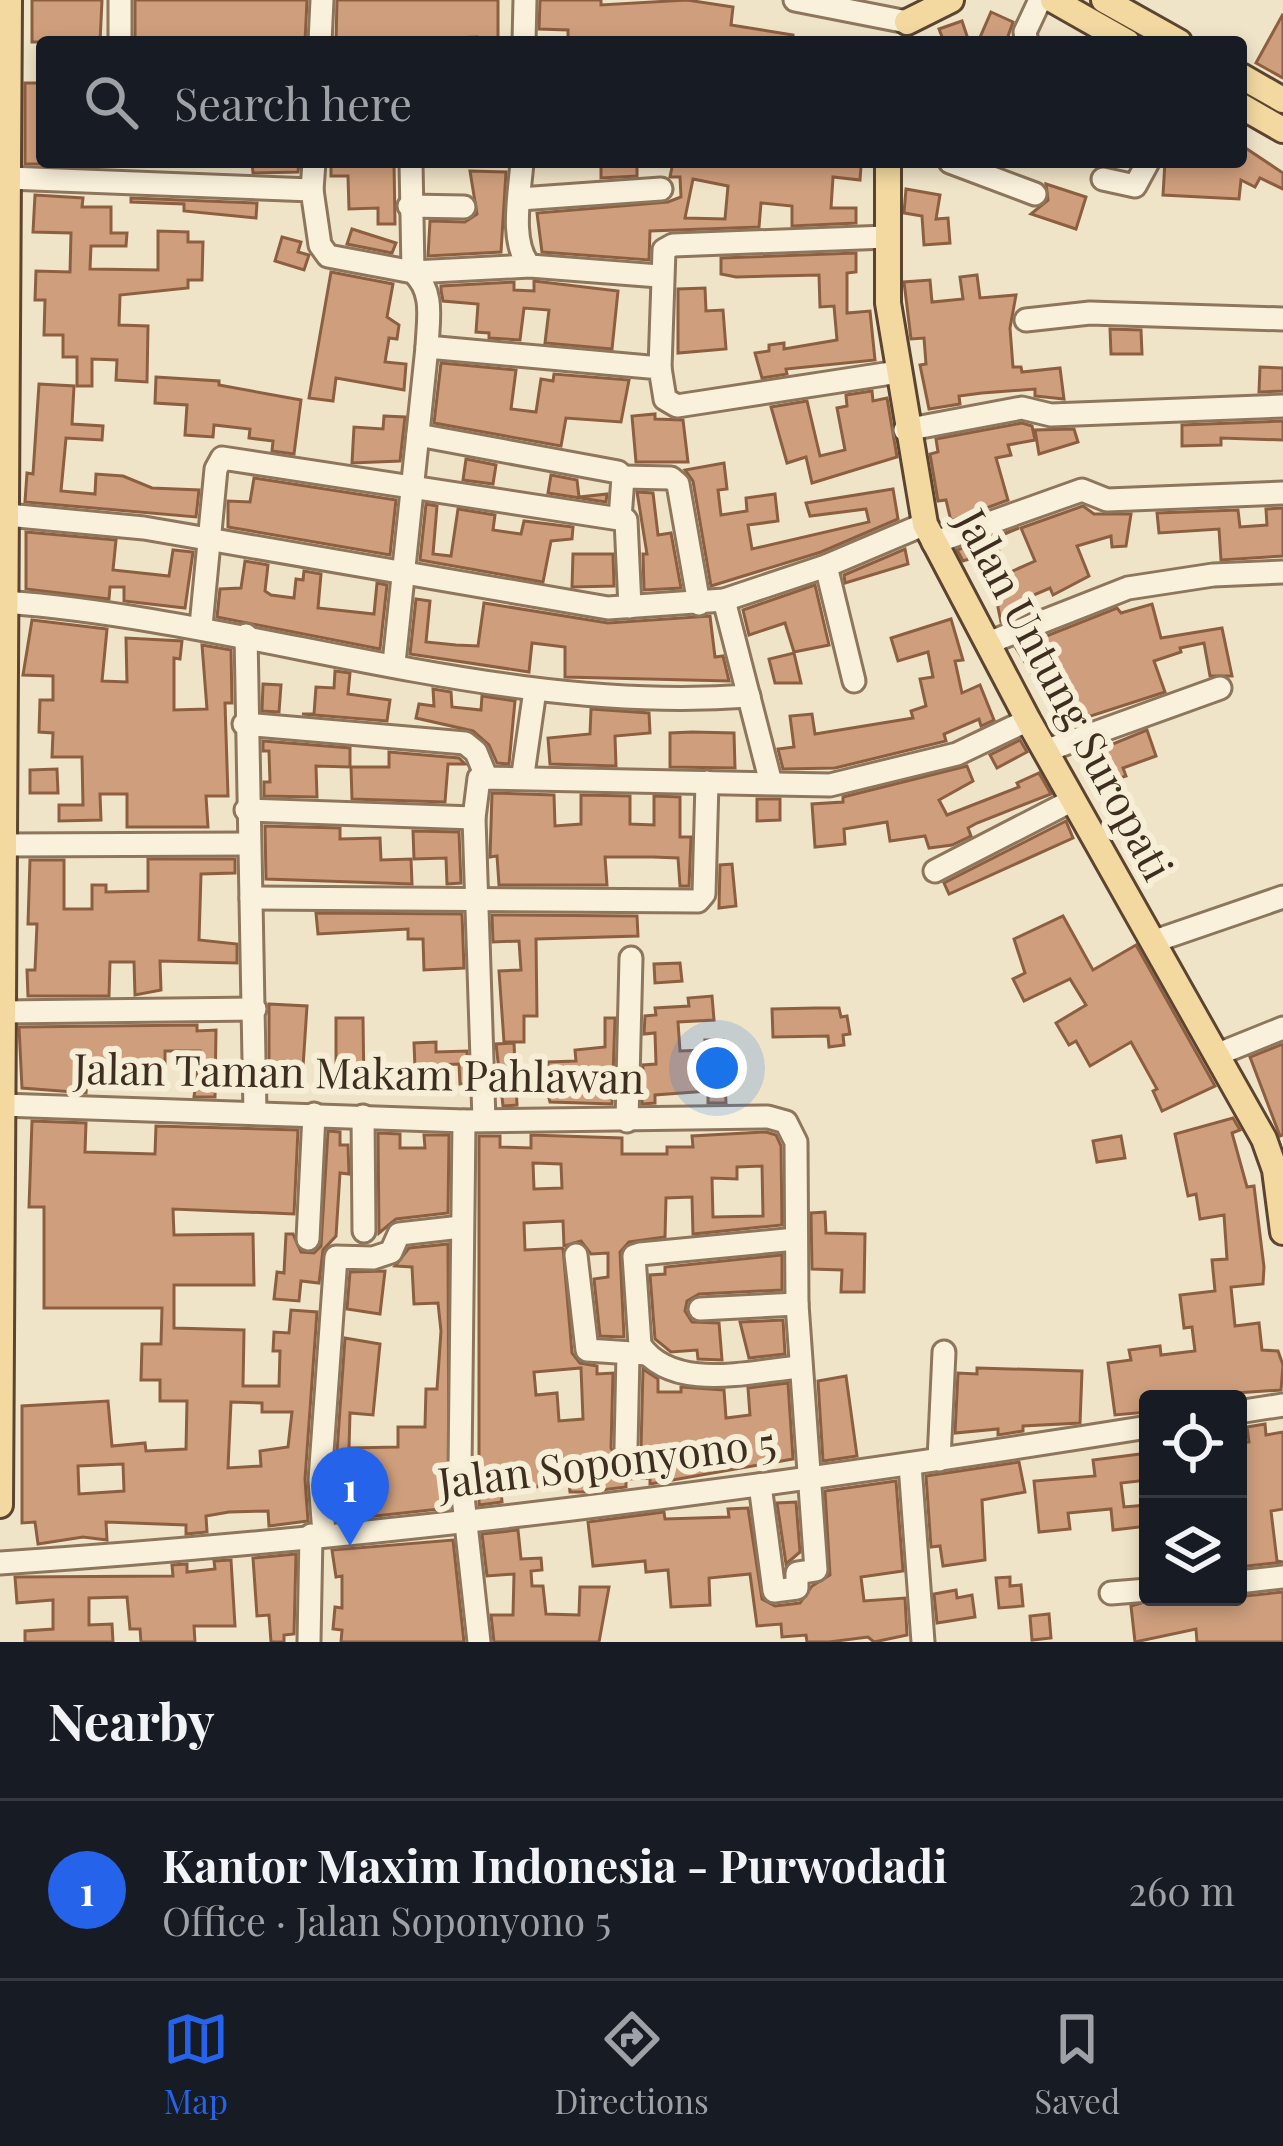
<!DOCTYPE html>
<meta charset="utf-8">
<style>
:root{--surface:#171b24;--page:#242831;--text:#f1f3f6;--muted:#9ea1a6;--line:#363941;--accent:#2563eb}
body{margin:0;font-family:"Playfair Display",serif;background:var(--page);color:var(--text)}
.controls{position:absolute;right:36px;bottom:36px;display:grid;overflow:hidden;border-radius:12px;box-shadow:0 6px 18px #0003}
.controls button{width:108px;height:108px;display:grid;place-items:center;padding:0;border:0;border-bottom:3px solid var(--line);background:var(--surface);color:var(--text);font:60px sans-serif}
.you{position:absolute;left:717px;top:1068px;width:42px;height:42px;margin:-30px;border:9px solid #fff;border-radius:50%;background:#1a73e8;box-shadow:0 0 0 18px #1a73e833}
.badge{display:grid;place-items:center;width:78px;height:78px;border-radius:50%;background:var(--accent);color:#fff;font-size:39px;font-weight:700}
.pin{position:absolute;translate:-50% -99px;filter:drop-shadow(0 3px 6px #0008)}
.pin::after{content:'';position:absolute;top:63px;width:42px;height:36px;background:inherit;clip-path:polygon(0 0,100% 0,50% 100%)}
.list{margin:0;padding:0;list-style:none}
h2{display:flex;justify-content:space-between;align-items:center;height:156px;margin:0;padding:0 48px;font-size:51px}
h2 small{font-size:39px;font-weight:400;color:var(--muted)}
.list li{display:grid;grid-template-columns:78px 1fr auto;gap:36px;align-items:center;box-sizing:border-box;height:180px;padding:0 48px;border-top:3px solid var(--line)}
.list b{display:block;font-size:45px;white-space:nowrap}
.list p{margin:0;font-size:39px;white-space:nowrap;color:var(--muted)}
.list em{font-size:39px;font-style:normal;color:var(--muted)}
.icon{flex:none;width:66px;height:66px;fill:none;stroke:currentColor;stroke-width:2;stroke-linecap:round;stroke-linejoin:round}
.map{position:relative;flex:none;width:1283px;height:1642px;overflow:hidden}
.search{position:absolute;background:var(--surface);box-shadow:0 6px 18px #0003;left:36px;right:36px;top:36px;height:132px;display:flex;align-items:center;gap:30px;box-sizing:border-box;padding:0 42px;border-radius:12px;color:var(--muted);font-size:45px}
.sheet{height:336px;background:var(--surface)}
nav{display:flex;justify-content:space-around;align-items:center;box-sizing:border-box;height:168px;border-top:3px solid var(--line);background:var(--surface);font-size:33px;color:var(--muted)}
nav a{display:grid;justify-items:center;gap:6px}
nav .on{color:var(--accent)}
.map>svg:first-child{display:block}
.building{fill:#cf9f7d;stroke:#8d5f41;stroke-width:3;fill-rule:evenodd}
.lines{fill:none;stroke-linecap:round;stroke-linejoin:round}
.minor-casing{stroke:#8d765c;stroke-width:27}
.major-casing{stroke:#5b4430;stroke-width:30}
.minor{stroke:#faf1dc;stroke-width:21}
.major{stroke:#f3d9a0;stroke-width:24}
.labels{text-anchor:middle;stroke-width:12;stroke-linejoin:round;paint-order:stroke}
.street-label{font-size:42px;fill:#3d2e20;stroke:#f7eed8}
</style>
<div class="map">
<svg width="1283" height="1642" viewBox="0 0 1283 1642">
<rect width="100%" height="100%" fill="#f0e4c8"/>
<g class="building">
<path d="M32 0H102L100 42H32Z"/>
<path d="M135 0H307L305 42H135Z"/>
<path d="M337 0H498V42H477V37L336 42Z"/>
<path d="M540 0H601V5L687 0 733 7 731 25 793 35V42H568V30L539 29Z"/>
<path d="M991 12 1013 22 1006 42H978Z"/>
<path d="M1283 14V78L1256 63Z"/>
<path d="M962 21 969 42H944L939 29Z"/>
<rect x="25" y="83" width="17" height="81"/>
<path d="M1241 145 1283 173V189L1260 178 1255 187 1241 180 1239 199 1163 195 1165 162H1241Z"/>
<path d="M252 162H299L298 172 253 173Z"/>
<path d="M331 162H394L395 224H378V208L349 209 348 176H331Z"/>
<path d="M601 162H637V176L601 178Z"/>
<path d="M673 162 861 166 860 180 833 177 831 208H856V223L792 226V206L761 203 759 227 650 231 649 260 542 252 537 213 668 202 681 197 680 177H670ZM693 179 728 186 725 219 685 218Z"/>
<path d="M470 171 506 172 501 252 428 256 430 221 465 222 477 214Z"/>
<path d="M1046 184 1086 197 1076 229 1031 214 1048 200Z"/>
<path d="M906 189 940 195 936 219 948 218 950 243 924 245 922 216 904 213Z"/>
<path d="M35 195 83 198 82 207H111V233H127L126 246H91L90 269 158 270V231L188 232V242H203L202 280H188V288L120 295 119 325 148 326 147 382 116 380 117 360 92 359V386H77V357H63V335H44L45 300H35L36 271 70 272 71 233 33 232Z"/>
<path d="M131 198 257 203 256 218 184 211V204L131 202Z"/>
<path d="M352 229 396 243 392 253 347 244Z"/>
<path d="M282 237 301 242 298 252 309 255 304 270 275 261Z"/>
<path d="M856 253V272L847 273V313L870 311 875 360 786 369 787 374 762 378 755 353 769 351V345L784 343V349L837 340 834 306 820 307 819 275 736 277 721 274V258Z"/>
<path d="M331 272 393 284 387 317 399 325 397 339 389 338 385 362 406 364 404 390 336 378 333 401 309 398Z"/>
<path d="M977 275 980 298 1016 295 1010 328 1013 367H1021L1022 372 1060 368 1064 399 1035 396V389L982 393 959 396 960 404 929 409 920 365 926 364 924 338 911 339 904 282 930 280 932 302 963 299 960 277Z"/>
<path d="M534 281 618 291 612 349 545 343 549 310 524 308 520 340 489 338V333L476 332 478 304 443 301 441 290V286L514 282V290L534 291Z"/>
<path d="M705 288 706 311 723 310 726 349 678 353V289Z"/>
<path d="M1110 329 1141 330 1142 354H1111Z"/>
<path d="M441 363 516 370 511 409 536 412 541 379 553 381 554 374 629 380 621 422 566 418 561 446 434 423Z"/>
<path d="M1260 367 1283 368V391L1259 392Z"/>
<path d="M156 377 219 381V385L301 400 294 454 272 451 273 441 249 438 250 429 214 425 213 437 185 435 187 405 155 403Z"/>
<path d="M39 384 74 386 72 424 103 426 102 440 66 438 61 491 95 494 96 474 123 476 152 488 199 490 196 517 25 502 27 473 33 474Z"/>
<path d="M872 391 873 401 887 398 897 457 812 483 806 457 787 463 771 407 807 401 820 456 845 450 837 408 847 406 846 395Z"/>
<path d="M655 414V419L683 420 688 462H636L632 416Z"/>
<path d="M384 416 405 417 400 461 352 463 354 427 383 429Z"/>
<path d="M1283 421V440L1221 438V445L1182 446V425Z"/>
<path d="M1022 423 1032 426 1035 440 1008 445 1011 455 996 458 1008 500 951 521 946 500 938 501 930 454 938 452 936 439Z"/>
<path d="M1074 429 1078 442 1039 454 1035 430Z"/>
<path d="M466 459 496 465 493 484 463 480Z"/>
<path d="M724 463 727 489 718 490 721 515 747 511 746 498 775 494 778 521 748 525 752 549 869 522 866 509 810 516 806 503 893 489 898 519 821 552 711 586 693 481 685 470Z"/>
<path d="M551 475 577 480 579 497 607 494 606 502 548 493Z"/>
<path d="M254 478 396 500 390 555 228 527V501L250 502Z"/>
<path d="M637 492 653 493 658 535 671 533 681 588 644 590 643 554H647Z"/>
<path d="M426 504 437 506 433 554 451 556 458 509 495 515 493 530 521 534 524 521 573 527 572 539 551 541 543 582 420 560Z"/>
<path d="M1083 506 1094 514H1131L1126 546 1112 547 1111 536 1077 546 1089 576 1053 595 1050 588 1029 597 1033 609 1001 622 991 574 985 576 979 556 963 561 957 550 1019 528 995 538 1006 574 1035 561 1021 528Z"/>
<path d="M1283 508V556L1221 560 1219 529 1159 533 1157 513 1238 510 1240 527 1267 525 1266 509Z"/>
<path d="M26 532 116 540 113 570 169 576 173 550 193 552 185 608 124 601V587H110L109 599 26 589Z"/>
<path d="M905 549 908 564 845 583 844 575Z"/>
<path d="M573 554H613L614 586 572 587Z"/>
<path d="M245 561 268 565 265 591 271 595 294 598 296 579 303 580 304 571 321 574 318 608 374 614 377 583 387 585 380 649 217 617 220 589 241 588Z"/>
<path d="M815 585 829 645 794 652 785 623 749 635 743 610Z"/>
<path d="M416 599 430 601 426 642 456 645 478 646 484 603 608 623 710 616 715 657 723 656 729 681 565 677V647L532 643 529 672 410 654Z"/>
<path d="M1152 604 1161 638 1222 628 1232 676H1210L1204 643 1180 648 1181 652 1154 661 1165 692 1060 726 1056 715 1075 705 1070 693 1059 697 1052 678 1038 683 1016 648 1117 608 1121 613Z"/>
<path d="M951 619 963 660 955 661 962 693 980 685 994 720 981 726 979 719 944 734 946 741 835 768 783 769 778 749 794 747 790 716 812 714 815 734 913 718 911 711 926 706 920 679 933 677 928 652 898 661 891 638Z"/>
<path d="M32 620 107 629 102 681 127 682 126 638 182 641 180 659 174 658V710L207 709 202 645 231 650 232 703H225L228 796H206L208 827H127V794H100L101 820 59 821V805H83L82 757H52L53 733 39 732 40 700H53V676L23 675Z"/>
<path d="M794 653 801 683H775L769 659Z"/>
<path d="M335 671 350 673 348 694 390 700 387 721 302 714H314L316 687 334 688Z"/>
<path d="M263 684 281 685 279 712 262 711Z"/>
<path d="M433 689 451 692 452 707 481 710 482 696 515 701 509 764 497 763 489 745 473 731 416 718 419 704 434 706Z"/>
<path d="M591 709 649 713 650 733 615 736 616 766 550 764 548 738 590 734Z"/>
<path d="M1147 730 1156 756 1123 768 1126 776 1104 783 1093 752Z"/>
<path d="M692 732 734 733 735 768 670 767V733Z"/>
<path d="M1020 740 1027 752 997 768 990 755Z"/>
<path d="M263 741 350 748V767L316 766 317 797 264 796V782H270L269 751H263Z"/>
<path d="M389 752 459 758 465 764H448L445 802 352 799 351 767H389Z"/>
<path d="M967 766 973 781 939 800 947 815 1019 787 1017 783 1039 773 1051 794 977 823 968 828 971 836 952 845 929 848 925 836 890 841 887 822 844 829 845 844 815 847 812 804 843 802V797Z"/>
<path d="M57 769 58 793H30V770Z"/>
<path d="M492 793 554 795 555 826 581 824V795L630 796V824L654 825V796L680 797V837H691L689 886H680L678 858 653 857H605L607 885H499L497 856 490 857Z"/>
<path d="M757 799H780V820L757 821Z"/>
<path d="M1066 821 1073 838 949 894 944 883Z"/>
<path d="M265 826 340 828V839L380 838 381 860 411 859 412 884 266 879Z"/>
<path d="M413 831 459 832 461 883 447 884 446 858 414 859Z"/>
<path d="M148 859H235V873L201 874 199 940 237 944V963L160 961 161 990 135 995 134 962H110L109 996H28L27 970H35L37 924H28L30 860H64V909H92V885H106V892L148 891Z"/>
<path d="M732 864 736 906 719 908 720 865Z"/>
<path d="M316 913 462 914 464 968 424 970 423 939H408V929L318 934Z"/>
<path d="M492 915 637 916 638 936 536 939 537 1016H524V1042H504L499 971 521 970 519 941 493 942Z"/>
<path d="M1063 916 1093 970 1136 945 1215 1086 1162 1111 1153 1091 1157 1089 1131 1042 1090 1066 1076 1041 1069 1045 1056 1023 1086 1005 1070 979 1024 1001 1013 979 1025 973 1014 939Z"/>
<path d="M680 963 682 981 655 983 654 964Z"/>
<path d="M712 996 714 1020 678 1022 680 1051 706 1050 705 1040H723L726 1103H708V1091L655 1095V1103L642 1104 643 1065 656 1064 655 1033 644 1034 645 1016 656 1015 655 1008 689 1006 688 998Z"/>
<path d="M269 1004 307 1006 302 1082 269 1083Z"/>
<path d="M816 1008H839L841 1017 847 1016 850 1034 843 1035 844 1045 829 1047 828 1036 773 1037 772 1009Z"/>
<path d="M336 1018H363L364 1091 336 1092Z"/>
<path d="M605 1018H615L612 1104 550 1102 542 1070H548V1062L576 1061 575 1050 605 1047Z"/>
<path d="M197 1025V1031L216 1030 215 1097H194L200 1051H165V1089H147V1080L87 1082 86 1093 22 1088 19 1027Z"/>
<path d="M436 1042V1052L467 1051 468 1084H460L459 1064 436 1065 437 1091 416 1092 414 1043Z"/>
<path d="M514 1043 517 1105 503 1106 496 1044Z"/>
<path d="M1283 1044V1135L1280 1136 1250 1057Z"/>
<path d="M1233 1118 1240 1130 1232 1133 1247 1187 1254 1186 1264 1267 1263 1284 1231 1287 1235 1326 1259 1323 1262 1350 1278 1351 1283 1365 1281 1390 1148 1399V1412L1115 1415 1108 1363 1131 1360 1129 1350 1160 1346 1161 1355 1195 1351 1192 1327 1184 1328 1180 1295 1215 1291 1212 1260 1227 1259 1224 1215 1200 1219 1196 1194 1188 1196 1175 1134Z"/>
<path d="M32 1121 86 1123 85 1152 155 1154 156 1126 298 1130 294 1214 173 1209 174 1235 253 1234 254 1285H174V1328L244 1330 243 1386H279L280 1351H273L274 1332 289 1333 291 1310 317 1312 305 1479 308 1521 269 1526 268 1511 229 1512 206 1516 207 1532 186 1534V1525L106 1522 107 1540 83 1537 38 1544 35 1522 22 1523V1406L108 1401 112 1446 145 1443 146 1451 186 1449 187 1401H160V1380H141L142 1344H161L162 1308H44V1207H29ZM231 1402 262 1403V1412H292L288 1447 260 1451 261 1466 228 1468ZM123 1464 124 1491 79 1494 78 1466Z"/>
<path d="M328 1131 340 1132V1145H348L349 1174 340 1173 336 1236 323 1250 319 1283 301 1281 299 1301 274 1299 277 1272 284 1273 286 1234H293L301 1252 314 1253 321 1246Z"/>
<path d="M766 1132 776 1135 781 1146 782 1225 693 1234 692 1197 666 1198 665 1237 629 1242 620 1252 624 1337 600 1336 594 1279 608 1277V1253L591 1254 581 1241 564 1246 563 1221 524 1223 525 1250 563 1248 572 1353 580 1363 597 1366V1374L613 1373 611 1448 617 1460 632 1462 641 1449 643 1369 658 1379V1392H681V1387L724 1390 726 1418 750 1415 748 1388 788 1383 793 1459 650 1484V1478L626 1479V1487L585 1492H570L569 1483 501 1491 502 1502 479 1505V1136H500V1147L531 1148V1135L622 1138V1154H667V1147H693L692 1136ZM533 1163 561 1164 562 1188 534 1189ZM762 1166 763 1216 713 1217 712 1178 737 1179V1167ZM581 1368 583 1419 559 1421 557 1393 536 1395 534 1372Z"/>
<path d="M378 1133 400 1134V1148H425L424 1135H449L448 1213 396 1219 379 1233Z"/>
<path d="M1121 1136 1125 1158 1097 1162 1093 1141Z"/>
<path d="M825 1212 826 1233 865 1234 864 1292H841L842 1270 812 1269 811 1213Z"/>
<path d="M448 1244 449 1508 338 1520 335 1480 345 1338 380 1344 373 1415 350 1413 349 1448 398 1447V1427H425L426 1389H437L441 1331 438 1303 414 1304 412 1267 395 1266 409 1248ZM344 1466 368 1467V1489L345 1491Z"/>
<path d="M782 1255V1290L699 1294 687 1301 685 1311 692 1322 719 1323 722 1360 698 1359 697 1350 671 1352 655 1339 650 1275 665 1274V1267Z"/>
<path d="M385 1271 380 1314 347 1309 350 1272Z"/>
<path d="M783 1320 785 1354 749 1358 740 1322Z"/>
<path d="M977 1368 1082 1371 1080 1423 1023 1426V1431L998 1435V1429L955 1433 958 1373 977 1374Z"/>
<path d="M846 1376 857 1456 823 1461 818 1381Z"/>
<path d="M1265 1424 1266 1435 1283 1432V1509L1271 1511 1277 1561 1283 1562 1238 1567V1443L1249 1442 1247 1427Z"/>
<path d="M1148 1453V1480L1121 1483 1124 1507 1148 1505V1526L1113 1530 1111 1509 1068 1513 1070 1529 1039 1532 1034 1481 1095 1476 1093 1460Z"/>
<path d="M1019 1462 1025 1492 982 1500 985 1560 943 1566 940 1546 931 1547 926 1476Z"/>
<path d="M896 1481 903 1571 861 1577 864 1601 905 1598 907 1635 874 1642 868 1637 829 1642H807L806 1635 782 1637 781 1624 757 1626 750 1574 709 1578 710 1605 671 1607 668 1570 646 1572 645 1561 593 1566 588 1522 664 1512 665 1519 729 1517 728 1509 748 1508 762 1599 775 1606 800 1603 812 1586 830 1575 825 1491Z"/>
<path d="M796 1502 800 1552 786 1564 777 1503Z"/>
<path d="M518 1530 521 1559 541 1558 542 1570 531 1571 532 1586H543L546 1614 579 1615 580 1587H609L599 1642H494L491 1615H513L514 1574 487 1576 482 1534Z"/>
<path d="M453 1540 464 1642H341L342 1630 333 1629 335 1607 342 1608V1576L336 1577 332 1550Z"/>
<path d="M296 1554 294 1634 284 1635V1642H271L269 1615 257 1616 253 1558Z"/>
<path d="M231 1560 235 1626H194L195 1642H141L140 1629H130L127 1597 89 1598V1625L112 1624 113 1642H25V1631L53 1629V1600L17 1603 15 1577 173 1576 172 1565 187 1564V1572L215 1569 214 1561Z"/>
<path d="M1010 1577V1586L1021 1585 1023 1606 999 1608 996 1578Z"/>
<path d="M956 1590 957 1598 972 1595 975 1617 937 1623 934 1594Z"/>
<path d="M1283 1592V1642H1197L1196 1629 1135 1642 1131 1606 1161 1597 1167 1604Z"/>
<path d="M1049 1614 1051 1638 1032 1640 1030 1616Z"/>
</g>
<g class="lines">
<g class="minor-casing">
<g id="minor">
<path d="M795 0 907 22"/>
<path d="M120 42V0"/>
<path d="M320 42 322 0"/>
<path d="M524 42 525 0"/>
<path d="M1027 42 1025 32 1040 0"/>
<path d="M411 162 413 272 530 266"/>
<path d="M522 162C520 192 509 243 530 266L659 276"/>
<path d="M950 162 1035 194"/>
<path d="M8 178 312 190 320 245 328 256 413 272C435 292 428 320 427 347L394 663"/>
<path d="M1103 179 1135 186 1148 162"/>
<path d="M312 190 314 162"/>
<path d="M520 199 661 189"/>
<path d="M409 206 464 207"/>
<path d="M1026 320 1090 313 1283 319"/>
<path d="M427 347 660 368 665 399 677 406 898 372"/>
<path d="M660 368 664 250 673 245 887 237"/>
<path d="M905 430 1022 408 1051 415 1283 406"/>
<path d="M418 435 618 472 623 477 620 519"/>
<path d="M623 477 671 478 678 484 699 604"/>
<path d="M7 515 144 528 608 608 724 600 826 566 925 524"/>
<path d="M933 543 1082 490 1107 500 1283 493"/>
<path d="M826 566 854 681"/>
<path d="M724 600 771 783"/>
<path d="M5 602C254 621 498 715 749 696"/>
<path d="M201 626 216 469 222 458 626 520 630 607"/>
<path d="M246 635 255 1113"/>
<path d="M988 643 1128 588 1213 575 1283 572"/>
<path d="M244 724 465 743 476 752 485 774"/>
<path d="M1045 751 1220 688"/>
<path d="M523 774 535 690"/>
<path d="M246 810 474 818"/>
<path d="M4 845 248 844"/>
<path d="M935 871 1073 800"/>
<path d="M251 898 698 901 704 894 707 782"/>
<path d="M1152 942 1283 897"/>
<path d="M3 1012 255 1009"/>
<path d="M1216 1055 1283 1028"/>
<path d="M2 1105 464 1121 768 1117 786 1122 796 1142 797 1304 816 1570 797 1573V1588L774 1591 760 1485"/>
<path d="M363 1116 364 1231"/>
<path d="M484 1120 474 818 479 778 830 785 957 754 1028 720"/>
<path d="M464 1121 460 1469 479 1642"/>
<path d="M627 1121 631 958"/>
<path d="M308 1239 314 1114"/>
<path d="M796 1239 640 1254 634 1256 640 1345C673 1393 751 1371 800 1367"/>
<path d="M576 1255 587 1350 647 1354"/>
<path d="M700 1309 797 1304"/>
<path d="M1238 1412 1283 1405"/>
<path d="M626 1448 628 1354"/>
<path d="M939 1460 944 1352"/>
<path d="M910 1465 923 1642"/>
<path d="M324 1534 320 1480 336 1257 373 1258 391 1252 399 1234 461 1227"/>
<path d="M0 1563C385 1538 768 1488 1148 1427"/>
<path d="M1238 1582 1283 1577"/>
<path d="M1111 1593 1148 1590"/>
<path d="M309 1642 311 1535"/>
</g>
</g>
<g class="major-casing">
<g id="major">
<path d="M1053 0 1127 42"/>
<path d="M1104 0 1179 42"/>
<path d="M907 22 951 0"/>
<path d="M1241 76 1283 100"/>
<path d="M1241 106 1283 130"/>
<path d="M888 162V303L925 524 1028 720 1264 1139 1275 1170 1283 1232"/>
<path d="M0 1505 9 0"/>
</g>
</g>
<use href="#minor" class="minor"/>
<use href="#major" class="major"/>
</g>
<g class="labels">
<g class="street-label">
<text transform="translate(1064 695) rotate(62)" y="15">Jalan Untung Suropati</text>
<text transform="translate(359 1074) rotate(1)" y="15">Jalan Taman Makam Pahlawan</text>
<text transform="translate(607 1463) rotate(-7)" y="15">Jalan Soponyono 5</text>
</g>
</g>
</svg>
<div class="controls">
<button><svg class="icon" aria-label="locate" viewBox="0 0 24 24"><circle cx="12" cy="12" r="6"/><path d="M12 2v4M12 18v4M2 12h4M18 12h4"/></svg></button>
<button><svg class="icon" aria-label="layers" viewBox="0 0 24 24"><path d="M12 4l9 5-9 5-9-5zM3 14l9 5 9-5"/></svg></button>
</div>
<div class="you"></div>
<div class="pin badge" style="left:350px;top:1546px">1</div>
<div class="search"><svg class="icon" aria-label="search" viewBox="0 0 24 24"><circle cx="10" cy="10" r="6"/><path d="M15 15l6 6"/></svg>Search here</div>
</div>
<section class="sheet">
<h2>Nearby<small></small></h2>
<ul class="list">
<li><span class="badge">1</span><div><b>Kantor Maxim Indonesia - Purwodadi</b><p>Office · Jalan Soponyono 5</p></div><em>260 m</em></li>
</ul>
</section>
<nav>
<a class="on"><svg class="icon" aria-label="map" viewBox="0 0 24 24"><path d="M3 6l6-2 6 2 6-2v14l-6 2-6-2-6 2zM9 4v14M15 6v14"/></svg>Map</a>
<a><svg class="icon" aria-label="directions" viewBox="0 0 24 24"><path d="M12 3l9 9-9 9-9-9zM9 14v-3h6M13 9l2 2-2 2"/></svg>Directions</a>
<a><svg class="icon" aria-label="saved" viewBox="0 0 24 24"><path d="M7 4h10v16l-5-4-5 4z"/></svg>Saved</a>
</nav>
